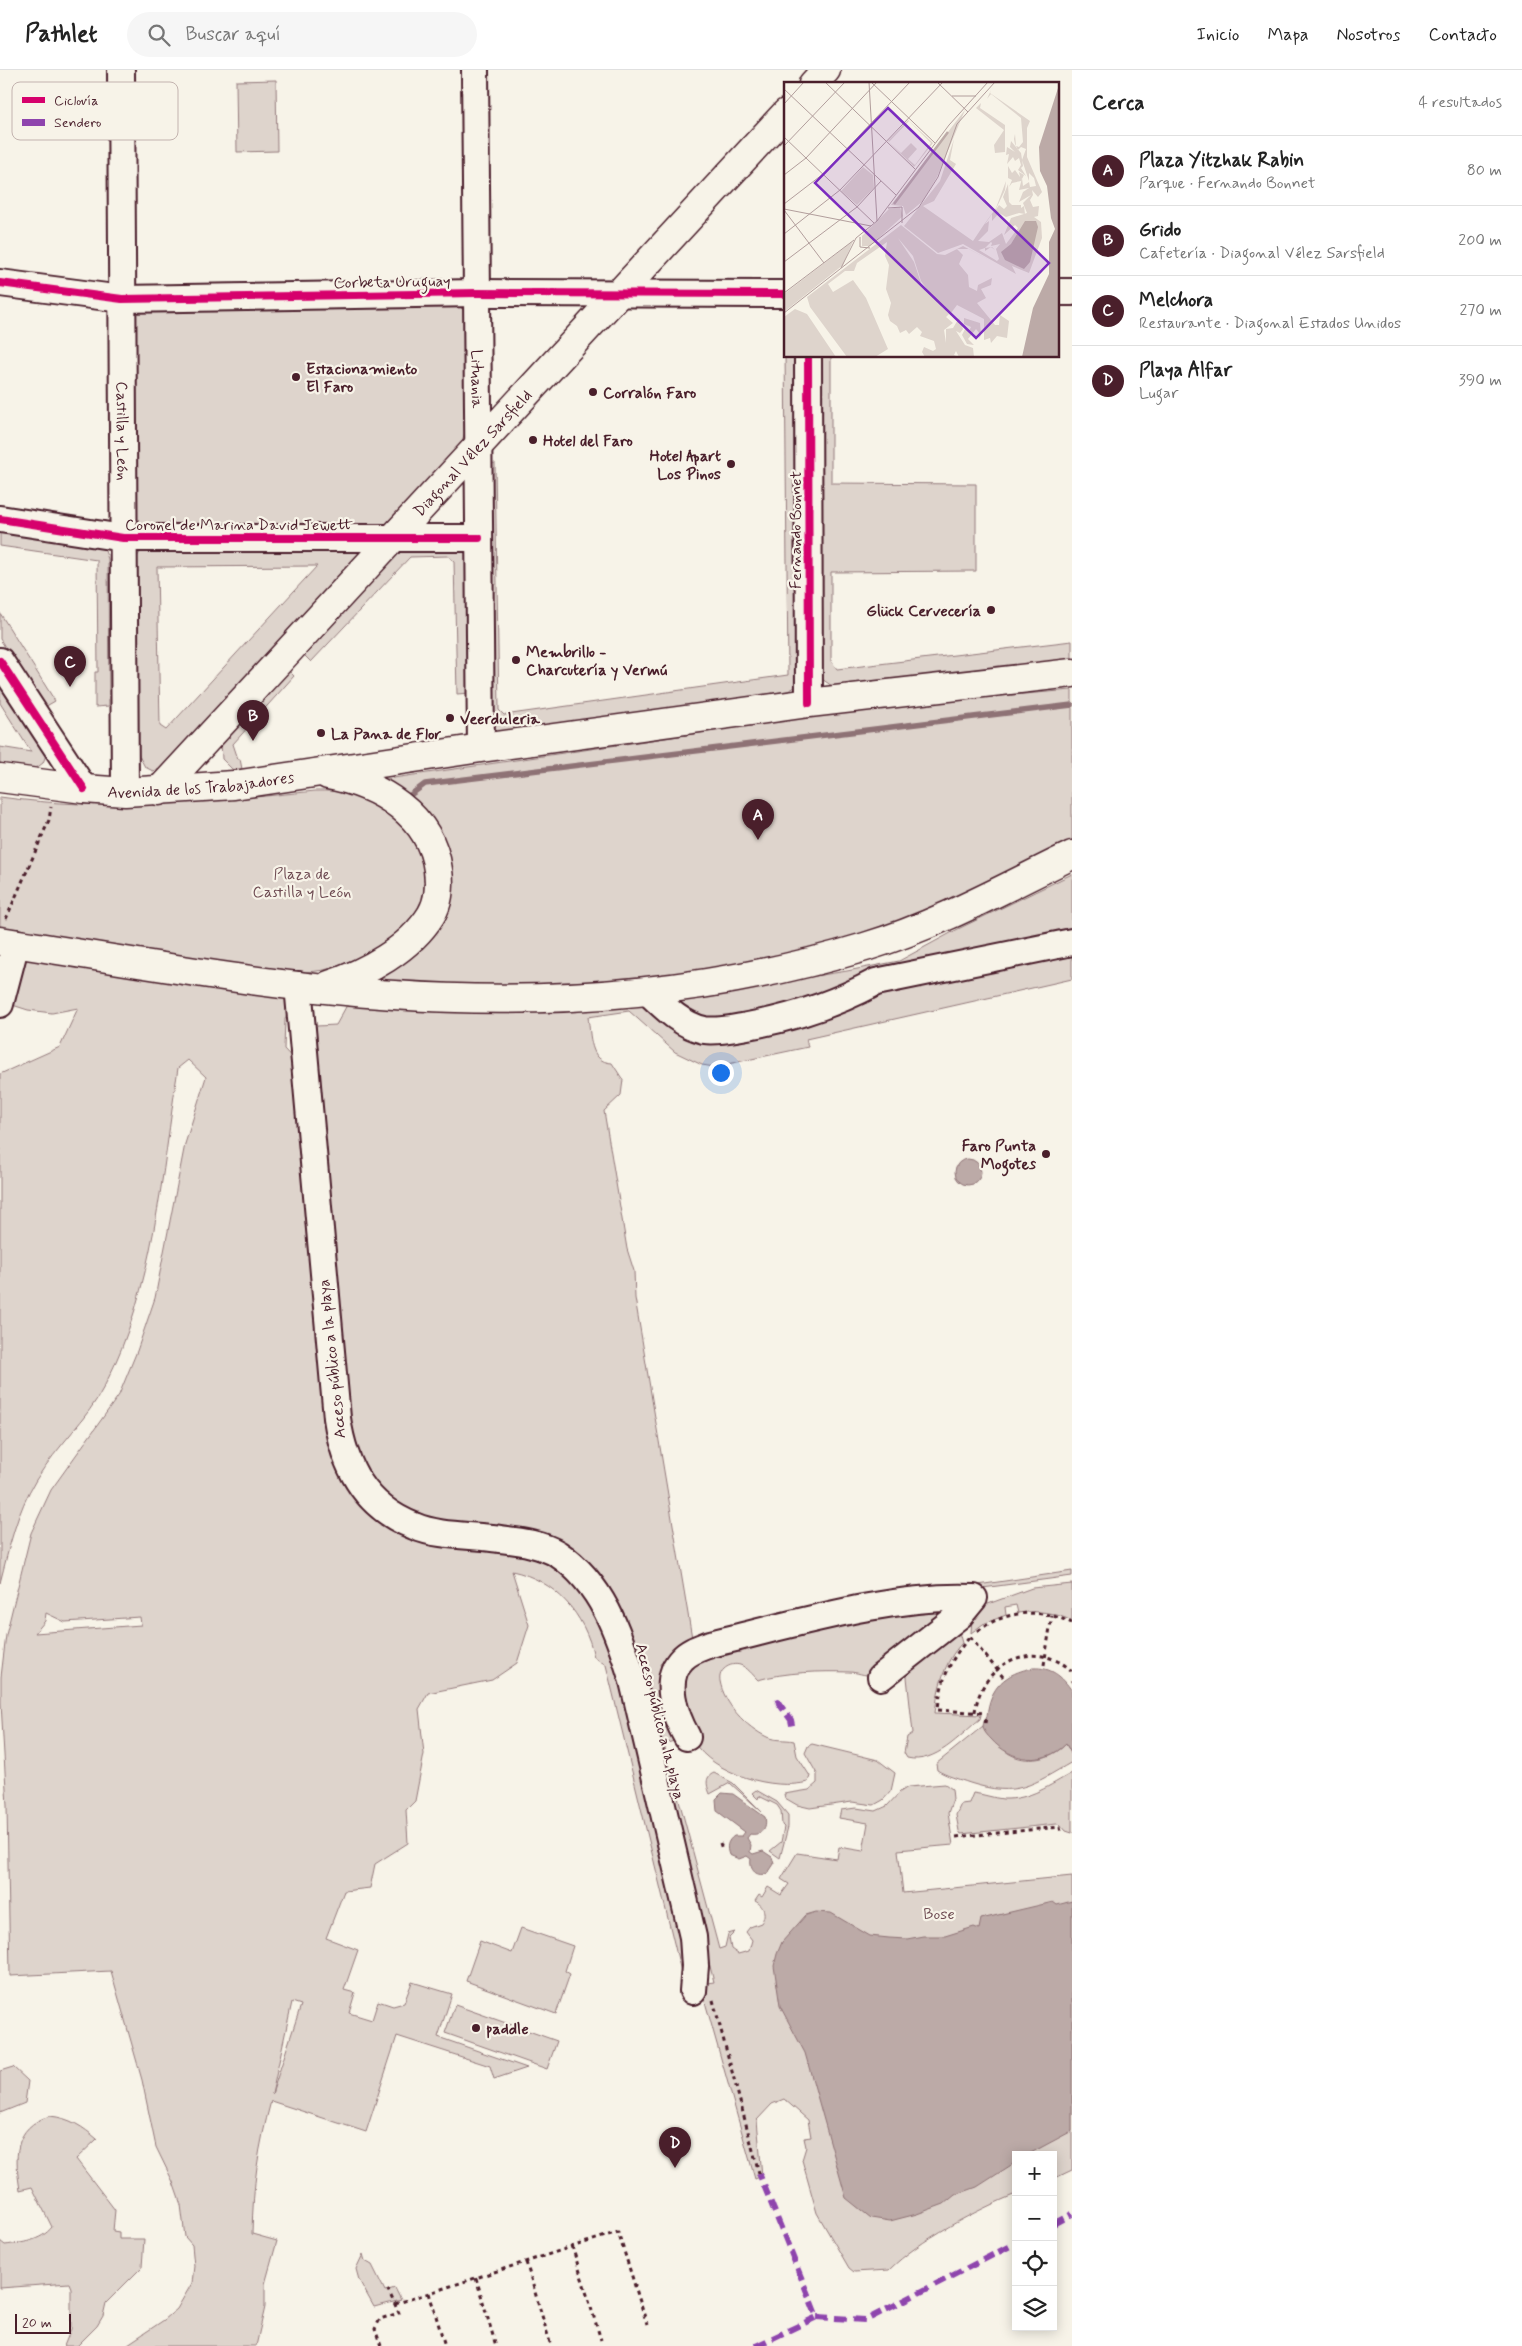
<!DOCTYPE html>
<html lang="es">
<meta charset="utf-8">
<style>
:root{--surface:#fff;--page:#f6f6f6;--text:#222;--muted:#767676;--line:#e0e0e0;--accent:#4a1f2b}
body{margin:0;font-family:Mynerve,sans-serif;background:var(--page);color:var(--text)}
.controls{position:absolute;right:15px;bottom:15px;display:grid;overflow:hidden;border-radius:0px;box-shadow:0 2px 12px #0003}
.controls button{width:45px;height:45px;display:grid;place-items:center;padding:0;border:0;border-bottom:1px solid var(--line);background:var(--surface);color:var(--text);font:25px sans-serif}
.scale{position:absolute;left:15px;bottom:12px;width:56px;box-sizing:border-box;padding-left:5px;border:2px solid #4a1f2b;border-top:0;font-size:14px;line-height:18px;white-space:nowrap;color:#4a1f2b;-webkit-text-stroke:4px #f7f3e8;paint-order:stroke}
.you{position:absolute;left:720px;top:1002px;width:18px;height:18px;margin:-12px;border:4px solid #fff;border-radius:50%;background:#1a73e8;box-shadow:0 0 0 8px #1a73e833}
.badge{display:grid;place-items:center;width:32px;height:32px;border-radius:50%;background:var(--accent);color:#fff;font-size:16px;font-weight:700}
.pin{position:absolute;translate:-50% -41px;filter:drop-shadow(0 1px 2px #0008)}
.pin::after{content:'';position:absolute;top:26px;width:18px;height:15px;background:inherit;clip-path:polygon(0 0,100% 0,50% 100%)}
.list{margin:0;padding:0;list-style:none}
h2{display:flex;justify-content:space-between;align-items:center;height:65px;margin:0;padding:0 20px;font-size:21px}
h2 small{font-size:16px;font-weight:400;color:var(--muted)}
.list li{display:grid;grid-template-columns:32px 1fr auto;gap:15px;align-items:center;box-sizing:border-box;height:70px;padding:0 20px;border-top:1px solid var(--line)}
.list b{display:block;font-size:19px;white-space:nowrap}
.list p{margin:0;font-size:16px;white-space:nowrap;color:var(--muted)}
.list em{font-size:16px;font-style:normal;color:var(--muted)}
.icon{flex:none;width:28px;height:28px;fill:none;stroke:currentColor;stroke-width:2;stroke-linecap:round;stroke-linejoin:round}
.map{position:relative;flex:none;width:1072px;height:2276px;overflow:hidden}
header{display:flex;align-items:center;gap:30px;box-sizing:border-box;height:70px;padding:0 25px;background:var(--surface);border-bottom:1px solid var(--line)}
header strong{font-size:24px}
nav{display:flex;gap:28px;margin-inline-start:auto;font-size:18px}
.search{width:350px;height:45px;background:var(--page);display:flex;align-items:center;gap:12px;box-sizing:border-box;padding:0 18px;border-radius:28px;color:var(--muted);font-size:19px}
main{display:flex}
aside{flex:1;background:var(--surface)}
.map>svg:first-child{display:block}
.green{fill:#ded4cc;stroke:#947a7c;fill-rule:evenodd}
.water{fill:#bcaaa7;stroke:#8e7275}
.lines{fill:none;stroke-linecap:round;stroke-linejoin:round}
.stream{stroke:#8e7275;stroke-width:5.5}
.minor-casing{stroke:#4a1f2b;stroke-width:30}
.major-casing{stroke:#4a1f2b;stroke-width:31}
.path{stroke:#4a1f2b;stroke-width:3;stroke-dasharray:4 4;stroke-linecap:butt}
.minor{stroke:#f7f3e8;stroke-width:26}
.major{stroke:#f7f3e8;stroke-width:28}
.quiet{stroke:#8e44ad;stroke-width:6;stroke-dasharray:12 6;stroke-linecap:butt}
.cycleway-casing{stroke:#f7f3e8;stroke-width:11}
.cycleway{stroke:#d6006c;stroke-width:8}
.poi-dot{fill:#4a1f2b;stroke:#f7f3e8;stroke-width:2}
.labels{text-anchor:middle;stroke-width:4.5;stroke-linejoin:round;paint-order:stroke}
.street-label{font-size:16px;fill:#4a1f2b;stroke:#f7f3e8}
.poi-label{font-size:16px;font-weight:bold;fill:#4a1f2b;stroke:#f7f3e8;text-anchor:start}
.park-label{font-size:16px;fill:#6f4c53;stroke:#f7f3e8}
.inset-river{fill:none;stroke:#bcaaa7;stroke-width:2.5}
.inset-road{fill:none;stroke:#b29e9c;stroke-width:1}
.view{fill:#7b2cbf;fill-opacity:0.15;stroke:#7b2cbf;stroke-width:2.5}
.inset-edge{fill:none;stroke:#4a1f2b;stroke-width:2.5}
.key{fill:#f7f3e8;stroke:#c3b3af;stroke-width:1}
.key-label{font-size:14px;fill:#4a1f2b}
</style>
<header>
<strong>Pathlet</strong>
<div class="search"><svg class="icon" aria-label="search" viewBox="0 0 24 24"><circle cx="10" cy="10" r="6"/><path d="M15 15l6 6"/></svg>Buscar aquí</div>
<nav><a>Inicio</a><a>Mapa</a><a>Nosotros</a><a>Contacto</a></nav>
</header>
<main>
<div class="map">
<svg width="1072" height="2276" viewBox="0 0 1072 2276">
<rect width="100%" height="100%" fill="#f7f3e8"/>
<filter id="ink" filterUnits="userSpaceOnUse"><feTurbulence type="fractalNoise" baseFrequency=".02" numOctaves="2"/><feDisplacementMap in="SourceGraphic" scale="10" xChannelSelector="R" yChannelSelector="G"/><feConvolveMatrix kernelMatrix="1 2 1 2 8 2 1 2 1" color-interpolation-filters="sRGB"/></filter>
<g filter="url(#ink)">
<g class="green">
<path d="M276 10 277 81 237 82 236 11Z"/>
<path d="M458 235 465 242 467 356 462 371 456 379 386 454 378 459 134 457 126 242Z"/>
<path d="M785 280 786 286H798L797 616 788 621 498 663 492 658 486 394 495 393 499 640 504 645 788 605Z"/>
<path d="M818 286H831V413L976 414V501L831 502V591L837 599 1072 571V589L832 616 822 609Z"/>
<path d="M0 463 101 478 105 481 108 489 109 636 95 637V602H98L97 490 0 476Z"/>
<path d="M397 478 464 479 468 485 470 623 457 624 454 491 448 486 410 487 311 592 300 581Z"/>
<path d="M141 481H359L360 484 164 698 153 701 145 697 138 684 135 490ZM317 496 166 660 160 656 157 497Z"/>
<path d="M0 543 55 631 43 638 0 569Z"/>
<path d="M285 597 294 606 233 674 238 689H240L242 699 233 700 222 689 221 671Z"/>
<path d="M0 608 46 685 43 693 35 699 0 695V677L31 682 0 633Z"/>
<path d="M1072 620V770L932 840 883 858 779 887 703 901 528 919 370 911 452 803C445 756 424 729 380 710L883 636Z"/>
<path d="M315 721C328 721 341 720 353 725 393 739 440 780 423 828 410 862 358 892 324 900 312 902 301 902 289 903L0 858V727C105 742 211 732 315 721Z"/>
<path d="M1072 804V909L806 969 808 977 714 997 702 995 675 982 629 941 588 947C591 966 589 992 612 993L623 1010 621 1025 604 1041 627 1179 634 1201 635 1228 692 1568 931 1522 1072 1501V1506L975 1519 669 1587 660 1594 684 1668 664 1674 719 1879 725 1877 728 1864 735 1862 729 1868 731 1879 738 1884 749 1881 752 1870 746 1862 750 1857 761 1853C767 1844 764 1836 755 1831L759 1825 762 1827 768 1817 781 1825 789 1814 781 1809 797 1783 837 1789 839 1777 863 1781 868 1753 839 1748 841 1740 856 1738 876 1741 887 1736 900 1722 908 1717 945 1714 952 1719 953 1729 948 1743 953 1775 898 1780 903 1823 1072 1806V2100L1053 2109V2085H1016V2124C976 2140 919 2170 889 2200L854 2202 849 2198 817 2143 802 2090 806 2077 804 2068 811 2067 808 2050 784 2029 772 2034 757 2050 762 2106 755 2109 700 1914 714 1912 632 1588 593 1508 451 1456 394 1439 352 1386 311 974 317 956 336 955 347 935 765 914 847 901 899 891 958 859Z"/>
<path d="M0 883 298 924 285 949 284 979 299 995 329 1345 366 1433 518 1477 570 1502 610 1565 690 1872 684 1914 606 1595 594 1587C585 1544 555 1510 512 1501L529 1555 517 1593 492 1610 428 1623 419 1639 424 1684 415 1731 406 1740 408 1773 375 1794 370 1818 344 1821 326 1868 358 1880 344 1920 355 1923 349 1943 372 1950 378 1931 393 1936 404 1933 412 1912 452 1924 438 1967 527 1998 494 2009 490 1996 397 1966 366 2062 271 2031C258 2079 253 2114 252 2164L277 2171 265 2214V2237L256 2276H125L164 2250 177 2239 192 2213 194 2196 192 2175 185 2167 181 2135 173 2112 156 2077 142 2010 111 1901 10 1906 7 1736 1 1633V1607L6 1565 31 1463 51 1420 119 1325 137 1281 155 1228 185 1074 206 1007 188 990 178 998C162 1102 154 1220 105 1315 87 1350 57 1376 36 1410 17 1441 9 1478 0 1513V1004L60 977 78 938 52 943 28 940 0 931ZM46 1543 65 1552 140 1547 141 1555 35 1563 45 1551ZM292 1932 301 1935 272 2024Z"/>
<path d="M1072 1514V1551C1054 1542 1037 1540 1018 1543L1016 1535 1005 1537 1006 1545 983 1554 971 1563 972 1548 977 1538 1032 1518Z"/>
<path d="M953 1535 872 1605C864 1606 857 1602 849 1602 822 1601 784 1602 758 1610 753 1605 747 1597 740 1595 730 1592 718 1600 720 1611 724 1634 746 1657 767 1667 775 1671 785 1669 794 1671L797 1686 810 1706 808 1712C774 1721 713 1704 694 1672 686 1658 682 1637 676 1621L695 1585 703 1581Z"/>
<path d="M959 1562 962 1573C944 1592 938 1617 935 1643L981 1645 980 1649C960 1665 935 1695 907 1688L904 1683 907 1667 913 1663 906 1598Z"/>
<path d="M983 1656 985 1662C992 1668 1000 1677 1008 1683 1026 1695 1052 1689 1066 1674L1072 1685V1692C1032 1715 1017 1728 970 1713 959 1709 946 1706 937 1700L936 1694Z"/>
<path d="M812 1674 878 1690 895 1703 891 1721 883 1730 874 1735 852 1732 810 1738 797 1735 785 1728 784 1724 809 1720 817 1713V1704L805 1683 808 1676Z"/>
<path d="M714 1703 733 1713 762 1742 730 1713 710 1724C707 1716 704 1707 714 1703Z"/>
<path d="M1072 1703V1763L1066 1761 1061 1755 1057 1754 961 1764 959 1761 956 1745 961 1734 969 1733 973 1723C983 1724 993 1728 1003 1729 1030 1730 1050 1715 1072 1703Z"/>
<path d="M756 1720 777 1732 788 1745V1757L780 1788 770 1781 781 1772 784 1757 782 1755 781 1741 777 1735 759 1726 758 1729 752 1723Z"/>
<path d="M521 1858 573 1876 565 1901 570 1904 556 1944 466 1911 480 1871 512 1883Z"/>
<path d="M455 1935 557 1971 547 1999 445 1963Z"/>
<path d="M13 1997 28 2011 25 2033 0 2043V2001Z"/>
<path d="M50 2046C70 2048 83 2057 97 2069L76 2089 115 2140 113 2161 119 2162V2169H144L142 2197 106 2233 103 2246 97 2256 77 2276H64L71 2259V2218L69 2213 0 2218V2171L5 2175C22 2173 41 2171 52 2157L32 2117 20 2120C15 2088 12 2057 50 2046Z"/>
<path d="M363 2184 365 2191 372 2195 385 2221 395 2218 401 2230 374 2237 359 2210 356 2199Z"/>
</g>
<g class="water">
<circle cx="968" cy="1102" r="13"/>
<path d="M1033 1598C1051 1597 1062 1606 1072 1621V1685L1066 1674C1044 1696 1011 1692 991 1669 988 1666 983 1661 983 1656 983 1653 986 1651 987 1646 990 1617 1005 1603 1033 1598Z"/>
<path d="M722 1723 733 1724 765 1747C768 1758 761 1766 750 1764L747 1768 751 1775 750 1782 753 1784 763 1781 772 1787 774 1794 768 1803C757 1808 749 1800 751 1789L747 1786 739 1789 729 1785C726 1777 727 1771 734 1766H742L745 1762 717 1741 716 1729Z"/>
<path d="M1072 1831V2061L1027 2085H1016V2092L977 2117 955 2125 944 2134 917 2144 890 2151 871 2148 846 2128 805 1983 780 1936 774 1896 777 1884 782 1872 806 1845 816 1842 831 1843 870 1866 889 1868 907 1869 923 1866H945L974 1857 979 1859 981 1849 1053 1832 1057 1835Z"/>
</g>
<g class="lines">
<path class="stream" d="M409 726 425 714 1072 635"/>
<g class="minor-casing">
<g id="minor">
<path id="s1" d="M121 0 125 722"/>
<path id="s2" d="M475 0 481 678"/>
<path d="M0 213 122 229 477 223 786 224"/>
<path d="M1058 222H1072"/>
<path d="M808 286 809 633"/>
<path d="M0 449 123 468H479"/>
<path d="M0 591 84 719"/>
<path d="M298 915 337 1348C344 1397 365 1437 414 1456 437 1466 467 1465 492 1468 514 1471 538 1472 558 1484 602 1513 619 1564 633 1611L693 1867 695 1896 693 1921"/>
<path d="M647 921C663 936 681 955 704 960 716 962 730 959 742 957 790 949 833 935 876 912L1072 872"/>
<path d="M0 934 16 873"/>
<path d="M687 1667C675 1646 662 1609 682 1589 689 1581 700 1578 710 1574 791 1555 892 1524 974 1528L960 1545 881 1607"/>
</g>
</g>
<g class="major-casing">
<g id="major">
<path d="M813 14 826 0"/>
<path d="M328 705C379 714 431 745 438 800 440 815 439 832 431 845 410 879 366 903 329 915"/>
<path id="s3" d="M0 708 84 719 125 722 234 715 481 678 809 633 1072 603"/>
<path id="s4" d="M159 721 786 43"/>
<path d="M0 871C131 891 262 916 394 925 552 936 713 923 865 877 938 855 1004 818 1072 785"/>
</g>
</g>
<g class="path">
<path d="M6 849 49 750 51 737"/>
<path d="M978 1561C1005 1540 1041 1538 1072 1553"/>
<path d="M970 1567 1003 1607"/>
<path d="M969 1568C950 1589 940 1612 938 1640L984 1643"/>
<path d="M1044 1595 1052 1545"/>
<path d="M1071 1612 1072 1611"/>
<path d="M975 1642C981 1594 1033 1566 1072 1601"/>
<path d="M985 1653 986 1647"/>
<path d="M956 1767 1060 1757 1061 1764"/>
<path d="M720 1773 722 1779"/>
<path d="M713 1930 759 2103"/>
<path d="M572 2176 601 2270"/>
<path d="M526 2192 551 2276"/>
<path d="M476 2208 496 2276"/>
<path d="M429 2223 445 2276"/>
<path d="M395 2234 618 2162 647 2254"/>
<path d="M381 2276 375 2259 380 2249 399 2243 388 2220"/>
</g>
<use href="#minor" class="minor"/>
<use href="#major" class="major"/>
<g class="quiet">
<path d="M776 1633 778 1632 791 1650 793 1660"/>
<path d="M1053 2154 1072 2144"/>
<path d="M817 2247 866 2250 1016 2173"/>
<path d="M756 2276 817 2247 759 2103"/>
</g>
<g class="cycleway-casing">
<g id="cycleway">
<path d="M0 213 122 229 477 223 786 224"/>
<path d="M808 286 809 633"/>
<path d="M0 449 123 468H479"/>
<path d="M0 591 84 719"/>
</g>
</g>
<use href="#cycleway" class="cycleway"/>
</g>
</g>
<g class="poi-dot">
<circle cx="296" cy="307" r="5"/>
<circle cx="593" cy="322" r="5"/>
<circle cx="533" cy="370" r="5"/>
<circle cx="731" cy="394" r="5"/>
<circle cx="991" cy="540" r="5"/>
<circle cx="516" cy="590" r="5"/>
<circle cx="450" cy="648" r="5"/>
<circle cx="321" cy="663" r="5"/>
<circle cx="1046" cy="1084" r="5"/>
<circle cx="476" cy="1958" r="5"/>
</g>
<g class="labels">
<g class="street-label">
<text transform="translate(392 211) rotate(-1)" y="6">Corbeta Uruguay</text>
<text dy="6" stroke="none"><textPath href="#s2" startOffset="309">Lituania</textPath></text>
<text dy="6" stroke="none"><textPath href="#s1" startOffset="361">Castilla y León</textPath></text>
<text dy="6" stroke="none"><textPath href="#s4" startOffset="461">Diagonal Vélez Sarsfield</textPath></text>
<text x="239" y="460">Coronel de Marina David Jewett</text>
<text transform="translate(795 460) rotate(-90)" y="6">Fernando Bonnet</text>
<text dy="6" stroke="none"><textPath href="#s3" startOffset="202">Avenida de los Trabajadores</textPath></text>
<text transform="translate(331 1289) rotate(-96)" y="6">Acceso público a la playa</text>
<text transform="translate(661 1651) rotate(76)" y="6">Acceso público a la playa</text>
</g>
<g class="poi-label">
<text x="306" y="304">Estacionamiento<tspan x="306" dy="18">El Faro</tspan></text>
<text x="603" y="328">Corralón Faro</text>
<text x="543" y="376">Hotel del Faro</text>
<text x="721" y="391" text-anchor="end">Hotel Apart<tspan x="721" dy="18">Los Pinos</tspan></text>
<text x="981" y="546" text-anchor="end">Glück Cervecería</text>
<text x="526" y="587">Membrillo -<tspan x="526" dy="18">Charcutería y Vermú</tspan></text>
<text x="460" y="654">Veerduleria</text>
<text x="331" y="669">La Pana de Flor</text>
<text x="1036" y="1081" text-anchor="end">Faro Punta<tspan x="1036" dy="18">Mogotes</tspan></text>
<text x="486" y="1964">paddle</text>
</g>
<g class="park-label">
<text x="302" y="809">Plaza de<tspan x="302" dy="18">Castilla y León</tspan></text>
<text x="939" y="1849">Bose</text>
</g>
</g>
<g transform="translate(784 12)">
<rect width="275" height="275" fill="#f7f3e8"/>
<path d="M207 8 206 11 246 39 243 46V75L258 110 254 115 248 108 249 113 246 118 249 125 255 124 254 134 250 135 257 140 258 156 245 191 228 184 232 192 179 162 154 171 120 144 156 99 170 57 166 78 172 82 150 119 139 124 189 159 199 144 212 126 222 99 221 108 211 129 215 123 220 127 223 124 219 115 224 102 225 120 228 123H237V126L240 124 241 132 235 131 222 135 215 131 208 139V132L201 142 205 139 204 149 194 159 205 160 218 151 222 162 234 146 231 143 220 153 227 136 243 131 239 121 247 113 235 120 239 110 245 106 235 108 238 96 239 104 245 100 246 105 252 104 250 96 245 91V99L238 78 242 67 237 65 234 68 231 62 230 57 231 52 232 64 235 65 239 60 237 36 207 12 203 17ZM207 160 208 161 207 164 216 162 212 167 215 177 213 179 195 168 201 166V169L207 165 211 168 208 165 201 166ZM197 21 196 26 221 43V70L211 71 210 63 220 48 192 26ZM181 28 153 95 139 119 122 133 119 124 107 123ZM124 38 149 61 130 85 104 59ZM125 39 147 61 131 83 124 77 133 67 127 61 117 71 105 60ZM227 59 237 71 239 84 237 86 242 94 234 88 237 83 235 76 231 79 229 75 223 82 225 72 222 73 223 65 231 70 226 65ZM224 84 228 91 231 88 236 95 235 90 240 93 237 99 228 101 225 105 228 98 224 96ZM79 85 89 93 90 106 73 123 57 109ZM116 125 119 134 86 164H78V154L105 127ZM117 143 153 172 161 173 179 164 213 182 185 167H173L179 173 175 182 184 193 185 205 193 209 194 203 208 196 207 203 197 207 202 216 193 221 211 243H215L216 233 225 239 223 256 213 254 207 261 206 256 200 258V237L173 223 167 231 147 213 137 199 129 174 114 156 130 180 138 204 165 232 162 235 169 241 160 248 162 261V247L169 246 175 236 179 247 176 251 172 249 181 263 189 266 190 275H175L172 269 170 273 174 275H141L138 270 140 265 149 269 152 267 150 259 136 254 138 250 133 245 125 252 122 248 116 251 113 244 106 239 104 233 107 221 102 207 105 183 101 174 103 160 73 181 70 189H61L44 202 49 210 69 198 82 216 104 267 91 275H63L26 225 23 215ZM69 159 59 183 0 230V212ZM11 227 23 232 52 275H0V235ZM180 236 196 241 197 253 195 257 196 252 192 247 184 257 190 263 183 262 178 253 181 247 185 249 187 245 180 242Z" fill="#ded4cc" fill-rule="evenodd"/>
<path d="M275 3V275H238L249 226 265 192V160L271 147 267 136 263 104 256 89 255 65ZM241 139H252L254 145 246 180 240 187 221 178 217 170 227 162Z" fill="#bcaaa7"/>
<path class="inset-river" d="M110 122 164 50"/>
<path class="inset-road" d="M41 0 131 87M85 0 93 139M87 0 151 61M153 0 184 30M0 7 112 113M168 14H192M0 22 20 0M0 55 90 141M0 64 61 0M0 93 22 76 93 0M0 122 39 92 126 0M104 126 118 125V141M0 127 87 144M0 128 40 181M0 152 56 108 159 0M76 155V165L86 166M0 180 73 125 97 99M57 186 72 156 93 139 165 43 204 0M0 211 70 158M0 231 135 125 154 95 173 42 211 0"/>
<path class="view" d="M104 26 265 181 192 256 31 101Z"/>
<rect width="275" height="275" class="inset-edge"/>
</g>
<rect x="12" y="12" width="166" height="58" rx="8" class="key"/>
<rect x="22" y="27" width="23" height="6" fill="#d6006c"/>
<rect x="22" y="49" width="23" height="7" fill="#8e44ad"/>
<g class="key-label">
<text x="54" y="35">Ciclovía</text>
<text x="54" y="57">Sendero</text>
</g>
</svg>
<div class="controls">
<button>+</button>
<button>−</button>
<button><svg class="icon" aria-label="locate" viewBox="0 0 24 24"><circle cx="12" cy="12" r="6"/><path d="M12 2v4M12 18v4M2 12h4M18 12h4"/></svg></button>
<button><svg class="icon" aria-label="layers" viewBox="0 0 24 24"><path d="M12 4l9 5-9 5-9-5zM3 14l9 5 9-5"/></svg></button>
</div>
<div class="scale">20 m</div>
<div class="you"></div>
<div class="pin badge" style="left:758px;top:770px">A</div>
<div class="pin badge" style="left:253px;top:671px">B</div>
<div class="pin badge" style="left:70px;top:617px">C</div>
<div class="pin badge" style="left:675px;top:2098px">D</div>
</div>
<aside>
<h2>Cerca<small>4 resultados</small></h2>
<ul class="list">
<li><span class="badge">A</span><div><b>Plaza Yitzhak Rabin</b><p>Parque · Fernando Bonnet</p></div><em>80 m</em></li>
<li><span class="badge">B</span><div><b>Grido</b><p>Cafetería · Diagonal Vélez Sarsfield</p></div><em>200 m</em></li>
<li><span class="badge">C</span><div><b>Melchora</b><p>Restaurante · Diagonal Estados Unidos</p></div><em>270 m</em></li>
<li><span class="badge">D</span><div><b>Playa Alfar</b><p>Lugar</p></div><em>390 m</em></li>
</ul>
</aside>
</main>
